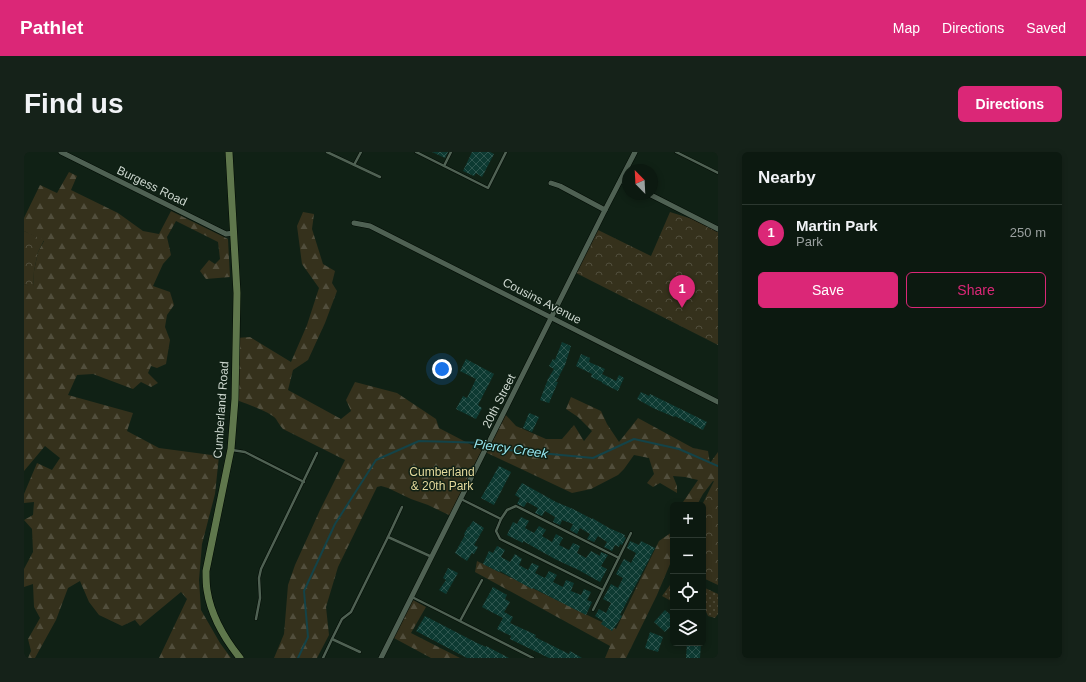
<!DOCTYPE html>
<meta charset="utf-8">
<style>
:root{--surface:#0c1910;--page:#152219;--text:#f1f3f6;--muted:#9aa09f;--line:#2c3830;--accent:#db2777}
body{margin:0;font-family:Helvetica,sans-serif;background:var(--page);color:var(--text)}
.controls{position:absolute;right:12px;bottom:12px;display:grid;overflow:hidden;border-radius:6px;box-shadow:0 2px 6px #0003}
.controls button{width:36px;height:36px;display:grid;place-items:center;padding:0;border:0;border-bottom:1px solid var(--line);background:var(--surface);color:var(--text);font:20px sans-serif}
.compass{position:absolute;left:598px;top:12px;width:36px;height:36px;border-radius:50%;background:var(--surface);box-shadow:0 2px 6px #0003;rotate:336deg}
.you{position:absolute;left:418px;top:217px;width:14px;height:14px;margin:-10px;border:3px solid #fff;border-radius:50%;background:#1a73e8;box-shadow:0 0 0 6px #1a73e833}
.badge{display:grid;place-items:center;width:26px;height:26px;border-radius:50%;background:var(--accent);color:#fff;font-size:13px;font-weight:700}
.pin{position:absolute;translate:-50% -33px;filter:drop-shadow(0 1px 2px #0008)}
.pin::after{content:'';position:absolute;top:21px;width:14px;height:12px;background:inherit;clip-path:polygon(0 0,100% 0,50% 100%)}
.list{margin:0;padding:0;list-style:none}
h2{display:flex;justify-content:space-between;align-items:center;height:52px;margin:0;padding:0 16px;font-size:17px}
h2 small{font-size:13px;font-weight:400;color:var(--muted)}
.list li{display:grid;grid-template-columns:26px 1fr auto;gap:12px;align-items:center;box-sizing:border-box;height:56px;padding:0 16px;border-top:1px solid var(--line)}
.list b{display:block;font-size:15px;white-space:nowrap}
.list p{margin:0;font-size:13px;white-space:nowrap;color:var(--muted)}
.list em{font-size:13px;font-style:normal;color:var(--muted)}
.actions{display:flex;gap:8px;padding:12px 16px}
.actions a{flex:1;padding:9px 0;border:1px solid var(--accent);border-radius:6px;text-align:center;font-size:14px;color:var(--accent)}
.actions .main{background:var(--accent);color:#fff}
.icon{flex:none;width:22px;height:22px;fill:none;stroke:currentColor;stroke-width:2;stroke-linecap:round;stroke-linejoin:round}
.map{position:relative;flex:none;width:694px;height:506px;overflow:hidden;border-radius:6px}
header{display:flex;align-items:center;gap:24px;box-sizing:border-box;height:56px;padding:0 20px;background:var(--accent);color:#fff}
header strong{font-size:19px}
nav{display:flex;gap:22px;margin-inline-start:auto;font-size:14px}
.intro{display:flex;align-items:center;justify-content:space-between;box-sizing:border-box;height:96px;padding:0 24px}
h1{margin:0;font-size:28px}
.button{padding:10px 18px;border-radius:6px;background:var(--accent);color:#fff;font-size:14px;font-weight:700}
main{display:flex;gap:24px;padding:0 24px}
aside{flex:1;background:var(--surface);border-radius:6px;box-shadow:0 2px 6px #0003}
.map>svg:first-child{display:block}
.forest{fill:url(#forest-firs)}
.park{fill:url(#park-crowns)}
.garden{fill:url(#garden-dots)}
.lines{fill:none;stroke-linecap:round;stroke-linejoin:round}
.stream{stroke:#144348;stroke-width:2}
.building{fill:url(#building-cross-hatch)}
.lane-casing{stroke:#000a03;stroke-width:3.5}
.street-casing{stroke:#000a03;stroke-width:6}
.secondary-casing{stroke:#000a03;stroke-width:8}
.lane{stroke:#4f6153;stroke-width:2.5}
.street{stroke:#4f6153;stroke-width:5}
.secondary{stroke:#5f774c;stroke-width:7}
.labels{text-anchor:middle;stroke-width:3;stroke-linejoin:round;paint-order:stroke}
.street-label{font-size:12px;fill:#cdd7cf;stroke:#102115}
.park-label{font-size:12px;fill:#e4d99c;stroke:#102115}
.water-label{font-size:13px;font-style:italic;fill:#97e8f2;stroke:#102115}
</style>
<header>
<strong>Pathlet</strong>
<nav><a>Map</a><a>Directions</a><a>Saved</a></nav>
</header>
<div class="intro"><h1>Find us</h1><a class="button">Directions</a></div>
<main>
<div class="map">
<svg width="694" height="506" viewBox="0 0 694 506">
<defs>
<pattern id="forest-firs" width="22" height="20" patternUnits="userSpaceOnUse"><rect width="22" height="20" fill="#35311c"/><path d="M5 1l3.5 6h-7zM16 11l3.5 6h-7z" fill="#514e3c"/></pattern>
<pattern id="park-crowns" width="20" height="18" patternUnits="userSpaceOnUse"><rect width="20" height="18" fill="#35311c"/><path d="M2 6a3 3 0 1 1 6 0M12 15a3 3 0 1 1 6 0" fill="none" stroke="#514e3c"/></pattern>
<pattern id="garden-dots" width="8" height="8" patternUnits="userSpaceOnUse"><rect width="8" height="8" fill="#35311c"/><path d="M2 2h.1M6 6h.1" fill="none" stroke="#514e3c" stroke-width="1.8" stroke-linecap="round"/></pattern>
<pattern id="building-cross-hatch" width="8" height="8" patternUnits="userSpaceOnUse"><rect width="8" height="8" fill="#0d3a32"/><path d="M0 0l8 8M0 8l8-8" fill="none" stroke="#2f564f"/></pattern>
</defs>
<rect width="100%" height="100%" fill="#102115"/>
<g class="forest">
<path d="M45 20 53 24 47 38 94 61 119 79 135 82 147 59 204 87 206 125 182 127 176 119 185 108 191 112 196 107 194 90 152 69 143 85 147 103 139 112 129 134 146 140 150 153 143 163 141 175 146 188 142 212 133 216 127 214 124 221 134 231 127 235 117 230 109 237 69 222 53 223 44 243 109 261 103 279 135 296 195 304 191 342 178 392 175 428 177 458 196 491 207 506H135L163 447 157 440 116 474 111 468 98 474 75 463 65 450 56 429 44 436 32 468 11 506H4L7 499 4 487 16 466 10 455 9 432 0 435V417L9 400 8 377 0 368 9 363 10 350 0 351V342L13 311 28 318 36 306 21 294 0 319V132L9 135 10 119 14 100 20 89 0 79V66L16 33 33 41Z"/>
<path d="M279 60 290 62 288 77 299 112 311 119 308 131 313 139 301 171 284 208 269 218 264 238 317 267 327 259 322 248 331 230 373 241 412 267 415 276 461 300 480 261 492 274 522 287H538L550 273 560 289 568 279 554 265 542 257 547 245 577 259 583 272 595 290 614 266 669 296 684 299 686 311 694 300V331L689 329 679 342 673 353H657L674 328 661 325 649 324 653 334V341L636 331 629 335 623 331 630 322 625 306 610 303 600 317 594 323 567 337 548 341 461 300 429 365 404 353 387 347 364 336 357 334 353 335 314 415 302 455 305 483 293 506H250L260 482 264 433 271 413 296 358 321 308 259 277C256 274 254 270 252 267 247 260 219 251 211 247L212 186 226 185 267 210 283 173 295 136 278 112 273 74Z"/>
<path d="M649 376V405L633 443 602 506H581L586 494 451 420 453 409 592 477 635 389 648 380Z"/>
<path d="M387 447 402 455 387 481 436 506H407L368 485Z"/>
</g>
<g class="park">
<path d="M646 60 684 72 694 77V193L550 120 572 77 627 104Z"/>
<path d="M0 79 20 88 14 100 10 119 9 136 0 132Z"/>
<path d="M691 327 694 328V433L679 426V353H678Z"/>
</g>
<g class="garden">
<path d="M649 429V450L638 444Z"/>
<path d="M679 435 694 442V462L691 466 684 464 679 453Z"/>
</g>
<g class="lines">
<path class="stream" d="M274 506 284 485 280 439 311 372 352 308 395 289 464 291 484 298 569 306 610 287 655 297 694 314"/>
</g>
<g class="building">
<path d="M408 0H424L421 6Z"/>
<path d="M448 0H466L470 2 458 25 452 21 450 24 439 19Z"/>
<path d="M538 190 547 194 541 213 532 230H534L525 251 516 248 524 227 530 217 525 214 529 207 531 208Z"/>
<path d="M557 202 566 206 565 210 581 217 578 222 592 229 595 223 600 226 594 239 578 231V230L567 225 568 222 552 214Z"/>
<path d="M442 207 470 222 454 253 458 256 452 267 432 257 439 244 443 246 452 227 436 219Z"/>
<path d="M617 240 625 244 626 242 683 270 679 278 651 264 650 265 629 256 613 247Z"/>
<path d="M505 261 515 265 508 280 499 276Z"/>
<path d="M475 314 487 320 470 353 457 346Z"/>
<path d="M498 331 532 350 549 357 568 367V366L585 376 601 383 600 385 602 386 598 393 596 392 595 395 591 393 588 399 580 395 583 390 574 384 570 390 563 387 566 382 556 376 553 382 546 378 549 372 538 368 536 373 529 370 531 365 521 359 518 364 511 361 514 356 503 350 500 355 493 352 496 346 491 343Z"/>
<path d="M497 365 505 369 501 376 510 381 515 374 522 378 518 384 528 390 532 382 539 386 535 393 545 398 549 391 556 394 553 401 562 406 567 399 576 404 577 400 584 403 577 414 583 417 576 430 551 416H550L531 407 499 389V391L483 383 489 370 493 372Z"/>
<path d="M449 369 460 376 450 393 454 395 450 402 448 401 443 409 431 401 441 383 440 382 444 375H445Z"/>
<path d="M606 389 615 393 617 389 631 396 596 463 598 464 588 479 577 472 579 469 571 464 575 457 582 461 587 451 579 447 587 432 594 436 599 426 592 422 596 414 600 407 607 411 612 401 603 396Z"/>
<path d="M473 394 481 398 477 405 486 410 491 402 498 407 495 413 504 418 508 411 515 414 511 421 521 426 525 419 533 423 529 430 539 435 542 428 550 431 547 439 557 443 560 437 567 440 563 448 568 450 562 463 509 436 508 437 476 419 475 420 459 412 465 399 469 401Z"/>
<path d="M424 416 434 421 422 442 415 438 422 428 419 426Z"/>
<path d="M469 435 483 443 481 447 486 450 480 460 489 465 486 471 512 483 511 485 545 502 546 499 558 506H525L486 487 487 484 473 477 479 466 458 455Z"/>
<path d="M641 458 649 465V472L641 480 630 470Z"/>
<path d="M401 464 453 491 462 495V494L485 506H443L392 479Z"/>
<path d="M626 480 639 485 634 500 621 496Z"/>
<path d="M663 491H677L676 506H662Z"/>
</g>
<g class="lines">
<g class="lane-casing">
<g id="lane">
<path d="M303 0 356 25"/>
<path d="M392 0 464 36 482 0"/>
<path d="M652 0 694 21"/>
<path d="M330 13 337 0"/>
<path d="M420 14 427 0"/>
<path d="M208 298 221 300 280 330"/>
<path d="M437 347 477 367"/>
<path d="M378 355 364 385 408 405"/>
<path d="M579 438 476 387 472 379 477 367 483 358 492 354 595 406"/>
<path d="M388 445 509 506"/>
<path d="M569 458 607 381"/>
<path d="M232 467 236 446 235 426 237 417 293 301"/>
<path d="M436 469 458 428"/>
<path d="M336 500 308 487 318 467 327 460 364 385"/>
<path d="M299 506 308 487"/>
</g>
</g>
<g class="street-casing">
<g id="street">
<path d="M37 0 202 82 210 81"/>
<path d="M597 28 604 32"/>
<path d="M527 31 536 34 581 58"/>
<path d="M625 42 694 77"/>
<path d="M330 71 346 74 694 250"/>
<path d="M357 506 581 58 611 0"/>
</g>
</g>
<g class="secondary-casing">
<path id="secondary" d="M205 0 213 141 211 247 207 297 182 419C182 425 182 432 183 438 187 464 200 486 216 506"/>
</g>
<use href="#lane" class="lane"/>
<use href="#street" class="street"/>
<use href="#secondary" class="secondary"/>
</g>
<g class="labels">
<g class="street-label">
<text transform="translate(128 34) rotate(26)" y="4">Burgess Road</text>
<text transform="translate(518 149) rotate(27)" y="4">Cousins Avenue</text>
<text transform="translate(475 249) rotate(-63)" y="4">20th Street</text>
<text transform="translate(197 258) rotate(-86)" y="4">Cumberland Road</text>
</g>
<g class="park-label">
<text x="418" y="324">Cumberland<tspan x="418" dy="14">&amp; 20th Park</tspan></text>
</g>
<g class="water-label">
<text transform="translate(487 296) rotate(8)" y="5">Piercy Creek</text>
</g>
</g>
</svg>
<div class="controls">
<button>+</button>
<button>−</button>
<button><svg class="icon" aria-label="locate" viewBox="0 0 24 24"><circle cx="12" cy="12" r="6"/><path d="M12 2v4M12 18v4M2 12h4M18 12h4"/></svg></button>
<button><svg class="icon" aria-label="layers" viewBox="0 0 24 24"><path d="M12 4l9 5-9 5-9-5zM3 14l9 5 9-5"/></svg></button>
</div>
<svg class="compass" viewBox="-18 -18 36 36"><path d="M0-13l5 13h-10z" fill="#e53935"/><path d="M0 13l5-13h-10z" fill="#9aa09f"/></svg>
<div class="you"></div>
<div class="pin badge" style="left:658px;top:156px">1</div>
</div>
<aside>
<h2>Nearby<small></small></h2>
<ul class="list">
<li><span class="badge">1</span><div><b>Martin Park</b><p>Park</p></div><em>250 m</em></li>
</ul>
<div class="actions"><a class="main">Save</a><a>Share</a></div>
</aside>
</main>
